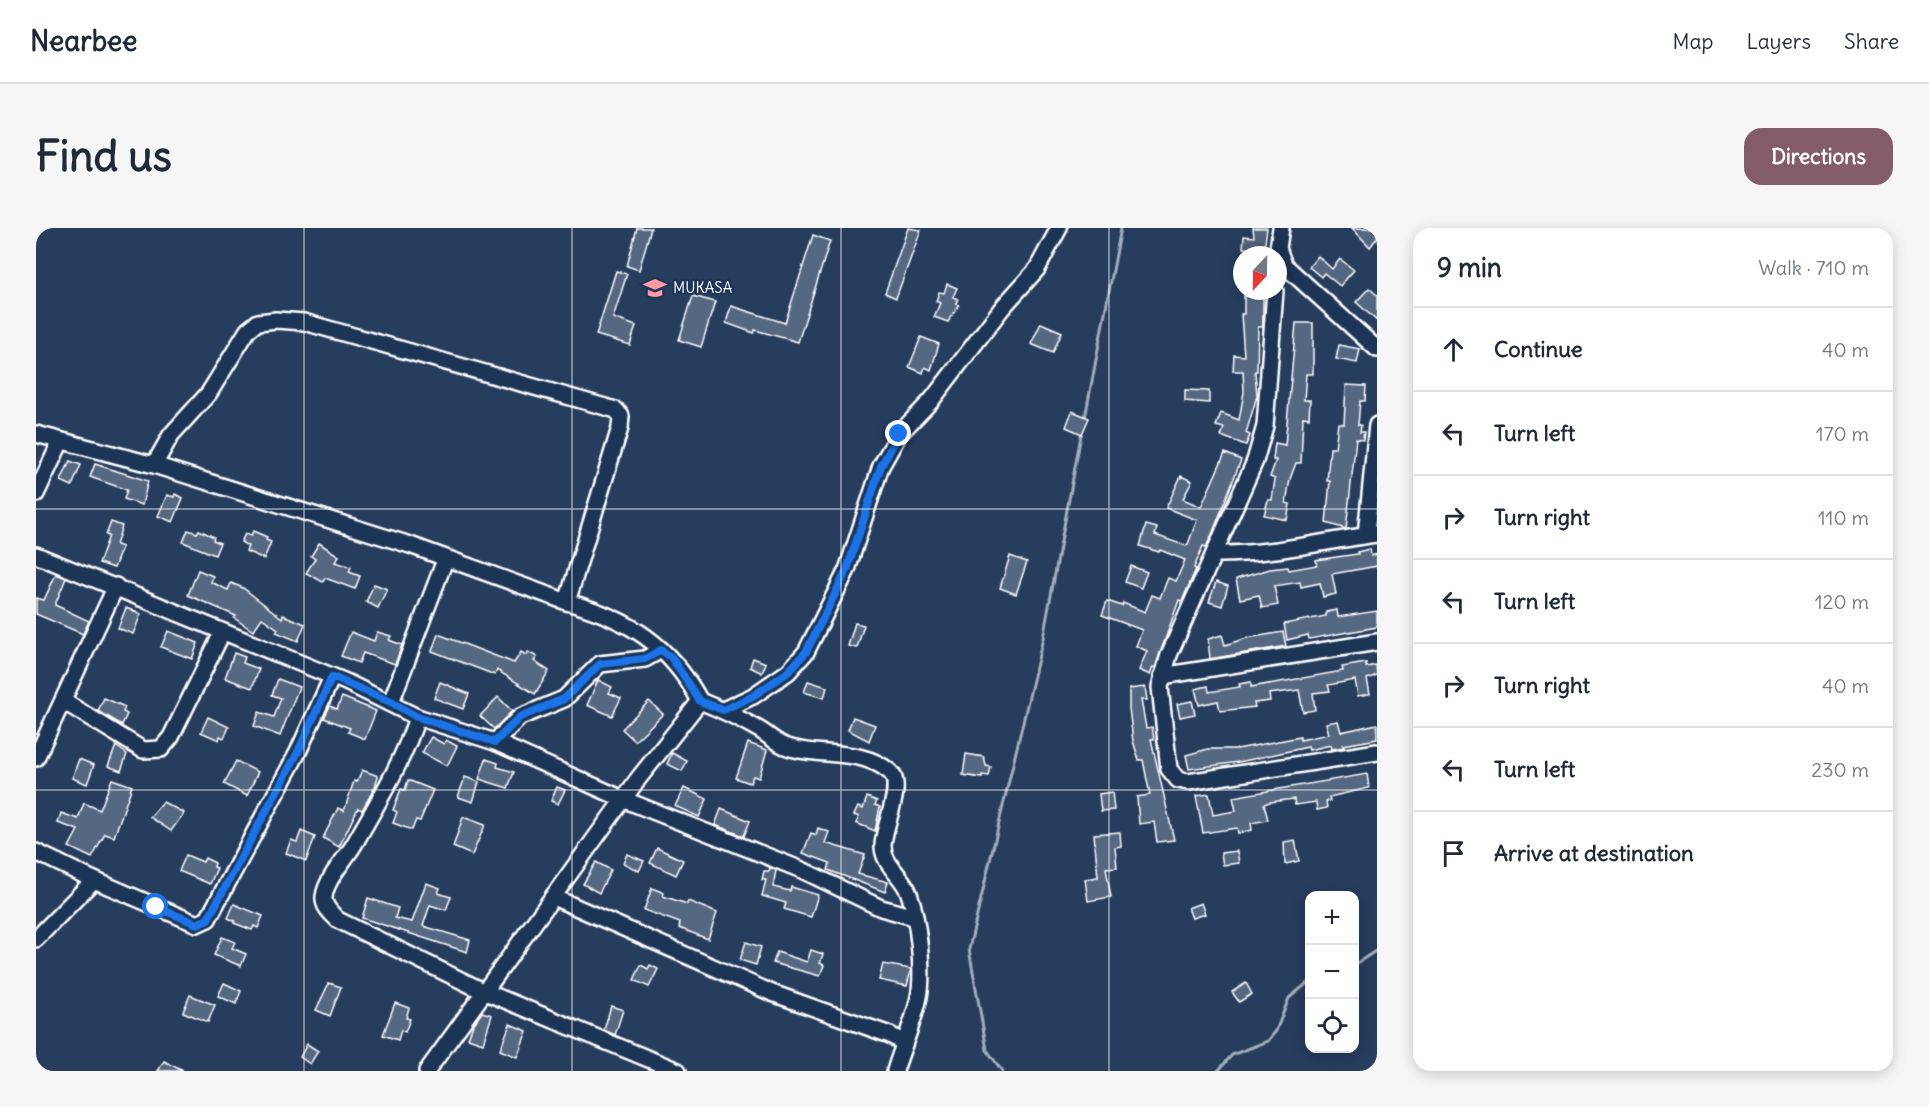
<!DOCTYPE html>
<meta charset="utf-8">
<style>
:root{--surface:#fff;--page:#f6f6f7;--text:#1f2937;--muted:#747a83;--line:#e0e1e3;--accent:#845c67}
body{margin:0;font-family:Delius,sans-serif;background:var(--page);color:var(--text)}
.controls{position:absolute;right:18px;bottom:18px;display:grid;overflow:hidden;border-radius:12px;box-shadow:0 3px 15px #0003}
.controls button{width:54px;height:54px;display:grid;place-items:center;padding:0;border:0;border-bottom:2px solid var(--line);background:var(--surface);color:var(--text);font:30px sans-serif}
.compass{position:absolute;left:1197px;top:18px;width:54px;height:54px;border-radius:50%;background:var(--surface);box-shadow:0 3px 15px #0003;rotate:202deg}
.stop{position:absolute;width:18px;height:18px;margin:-14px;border:4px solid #1a73e8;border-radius:50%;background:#fff}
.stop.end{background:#1a73e8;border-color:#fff;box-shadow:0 2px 6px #0008}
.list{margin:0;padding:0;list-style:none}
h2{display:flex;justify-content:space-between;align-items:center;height:78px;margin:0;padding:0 24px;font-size:26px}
h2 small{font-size:20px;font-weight:400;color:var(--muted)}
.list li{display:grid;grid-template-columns:39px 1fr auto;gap:18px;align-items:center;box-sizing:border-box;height:84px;padding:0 24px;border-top:2px solid var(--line)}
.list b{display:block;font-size:22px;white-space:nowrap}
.list em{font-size:20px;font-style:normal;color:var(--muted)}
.icon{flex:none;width:33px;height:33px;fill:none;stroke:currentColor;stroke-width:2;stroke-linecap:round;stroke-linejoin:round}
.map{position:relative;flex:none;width:1341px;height:843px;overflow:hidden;border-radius:18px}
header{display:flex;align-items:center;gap:36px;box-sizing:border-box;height:84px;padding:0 30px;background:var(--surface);border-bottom:2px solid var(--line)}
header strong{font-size:28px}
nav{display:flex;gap:33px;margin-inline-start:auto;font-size:21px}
.intro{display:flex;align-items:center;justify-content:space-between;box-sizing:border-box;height:144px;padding:0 36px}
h1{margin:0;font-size:42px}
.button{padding:15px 27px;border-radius:18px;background:var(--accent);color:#fff;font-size:21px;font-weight:700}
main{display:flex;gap:36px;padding:0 36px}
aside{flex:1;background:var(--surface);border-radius:18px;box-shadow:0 3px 15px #0003}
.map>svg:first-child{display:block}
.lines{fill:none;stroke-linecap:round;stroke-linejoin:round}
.stream{stroke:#a4aebb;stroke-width:3}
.building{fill:#556781;stroke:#fff;stroke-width:1.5}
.minor-casing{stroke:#fff;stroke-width:20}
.minor{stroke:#1d3557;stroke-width:15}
.route{stroke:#1a73e8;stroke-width:8}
.grid{fill:none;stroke:#fff;stroke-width:1.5;stroke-opacity:0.55}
.labels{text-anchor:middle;stroke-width:4.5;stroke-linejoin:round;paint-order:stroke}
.poi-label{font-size:15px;fill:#fff;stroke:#1d3557;text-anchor:start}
</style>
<header>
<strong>Nearbee</strong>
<nav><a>Map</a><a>Layers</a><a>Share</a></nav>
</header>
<div class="intro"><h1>Find us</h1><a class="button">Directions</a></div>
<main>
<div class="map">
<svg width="1341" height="843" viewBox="0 0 1341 843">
<rect width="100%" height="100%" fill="#263d5e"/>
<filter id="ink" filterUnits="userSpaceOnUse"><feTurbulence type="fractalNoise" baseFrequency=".0167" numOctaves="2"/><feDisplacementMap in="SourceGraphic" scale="12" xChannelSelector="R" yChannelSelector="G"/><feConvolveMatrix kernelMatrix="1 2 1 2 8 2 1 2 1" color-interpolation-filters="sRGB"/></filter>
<g filter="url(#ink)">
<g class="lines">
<g class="stream">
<path d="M1049 190 1085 0"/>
<path d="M1318 737 1341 722"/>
<path d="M966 843 951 822 933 721 1007 410 1046 202"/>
<path d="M1182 843 1196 827 1232 813 1240 803 1253 770 1274 753"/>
</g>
</g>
<g class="building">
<path d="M601 0H615L603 42 591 38Z"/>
<path d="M872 0 885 2 860 70 849 65Z"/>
<path d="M1217 0H1231L1228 23 1207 20 1208 8 1218 9Z"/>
<path d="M1316 0H1341V10L1334 19Z"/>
<path d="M777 7 794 13 762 114 719 102 718 105 690 95 695 78 749 95Z"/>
<path d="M1282 28 1296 41 1304 31 1318 42 1304 58 1288 45 1285 49 1273 39Z"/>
<path d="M580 43 591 46 577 90 600 98 594 117 560 107Z"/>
<path d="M911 56 921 60 917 69 922 71 920 76 923 77 912 94 898 89 904 75 900 73 903 64 908 65Z"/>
<path d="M1333 60 1341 67V93L1320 74Z"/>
<path d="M1212 63H1227V99H1222L1221 143H1219L1221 168 1210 205 1214 207 1210 217 1185 208 1188 200 1180 198 1185 185 1203 192 1208 164 1207 143H1197L1198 127 1208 128 1205 86H1208V68H1211Z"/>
<path d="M657 68 679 74 665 119 643 112Z"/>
<path d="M1005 95 1026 104 1017 125 995 116Z"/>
<path d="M1260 95H1277V146H1270L1268 172H1274L1273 190 1267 189 1265 235H1260L1254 251 1250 275 1254 276 1251 292 1228 287 1232 272H1236L1239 251 1234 249 1240 232H1237L1239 215 1249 217Z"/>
<path d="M885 109 903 116 895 142 889 139 887 145 873 139Z"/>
<path d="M1303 117 1324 121 1321 135 1300 131Z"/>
<path d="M1310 157 1330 158 1329 173H1324L1322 197H1325L1324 204H1328L1327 212 1320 211 1310 301 1290 295 1294 253H1291L1294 220H1299L1302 195 1308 196Z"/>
<path d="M1149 162 1173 163V175L1149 173Z"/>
<path d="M1036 183 1053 190 1046 206 1030 199Z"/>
<path d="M1189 225 1205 232 1177 304 1170 319 1167 318 1158 340 1160 341 1146 373 1143 372 1119 440 1117 439 1114 447 1103 442 1111 423 1100 418 1106 402 1066 387 1071 373 1086 378 1087 375 1109 384 1116 367 1124 370 1132 350 1140 353 1149 332 1124 322 1123 324 1104 318 1110 297 1121 300 1119 307 1150 318 1152 316 1161 292 1130 280 1145 248 1156 253 1147 271 1165 279Z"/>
<path d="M34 233 45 237 36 258 25 253Z"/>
<path d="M59 236 112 253 106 277 88 271 91 262 54 249Z"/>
<path d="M139 266 147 270 137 294 122 288 131 267 138 269Z"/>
<path d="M75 294 86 298 80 317 86 319 78 340 63 335 73 308 70 307Z"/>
<path d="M152 302 161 305 163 302 178 309 177 312 184 315 179 327 147 314Z"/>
<path d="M217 303 231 309 230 312 235 314 228 331 210 323 212 318 205 314 209 306 215 308Z"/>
<path d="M283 315 303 328 299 334 315 339 313 344 324 348 319 361 289 350 287 354 270 345 279 331 275 328Z"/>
<path d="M1334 321 1335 328 1341 326V338L1296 346 1300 366 1287 369 1284 355 1265 359 1264 354 1238 358 1242 377 1226 380 1223 367 1204 371 1200 351 1234 341 1252 339 1253 342 1281 337 1280 332 1322 326 1321 324Z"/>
<path d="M974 328 991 334 980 366 964 360Z"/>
<path d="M1095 338 1111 344 1105 360 1089 354Z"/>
<path d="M162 342 177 348 175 354 192 362 195 355 207 360 246 390 247 387 269 396 262 413 240 404 242 401 226 390 217 403 198 390 200 388 152 367Z"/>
<path d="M20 346 30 350 19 377 53 393 47 406 0 386V370L8 372Z"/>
<path d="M1180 354 1192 358 1186 378 1173 374Z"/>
<path d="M338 356 351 361 342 380 330 374Z"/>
<path d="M90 380 105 386 97 406 82 400Z"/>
<path d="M1301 382 1302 389 1341 383V399L1273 411 1272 407 1251 412 1248 396 1290 388V384Z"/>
<path d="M819 395 828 397 821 420 812 418Z"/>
<path d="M132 403 162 415 156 431 125 419Z"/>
<path d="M315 404 338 413 341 404 355 408 353 412 366 417 359 436 327 425 323 435 305 428Z"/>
<path d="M1247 404 1250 418 1174 431 1172 411 1186 407 1189 417 1211 410Z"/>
<path d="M402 406 478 435 485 424 490 427 492 424 501 429 498 433 513 443 499 466 461 442 459 447 396 423Z"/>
<path d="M198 425 209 429 207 435 223 441 216 460 189 450Z"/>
<path d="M717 430 730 435 726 445 714 439Z"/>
<path d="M1330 435V439L1340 437 1341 447 1331 451 1334 466 1322 468 1319 452 1292 457 1294 463 1277 465 1279 482 1267 484 1263 462 1233 466 1234 473 1218 475 1219 479 1184 483 1182 473 1163 477 1159 461 1172 458 1173 464 1204 459 1203 456 1215 454V459L1307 443 1306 439Z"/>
<path d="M242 451 263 459 244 508 218 498 223 484 238 489 245 470 236 467Z"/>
<path d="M562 452 576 459 573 465 585 470 576 488 551 477Z"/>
<path d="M772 453 791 459 788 470 768 464Z"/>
<path d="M404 454 433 466 427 481 398 470Z"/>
<path d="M1109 459 1111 472H1105L1110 500 1116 499 1118 511H1115L1138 612 1121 614 1118 594 1103 596 1101 569 1114 567 1107 532H1103L1097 513 1093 480V461Z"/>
<path d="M306 469 340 483 329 511 312 504 314 500 288 490 294 478 301 481Z"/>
<path d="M462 469 476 483 458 501 444 488Z"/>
<path d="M68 470 89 479 87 484 91 486 86 497 62 483Z"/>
<path d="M613 473 627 486 599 513 586 501Z"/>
<path d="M1156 473 1159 486 1144 489 1141 476Z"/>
<path d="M172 489 193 499 188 510 184 508 183 512 165 504Z"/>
<path d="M817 489 839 497 833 513 812 502Z"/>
<path d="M1302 493 1305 504 1341 496V511L1307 517 1308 519 1296 521 1295 517 1273 522 1272 519 1203 534 1153 541 1150 527 1172 521H1201L1264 509V512L1293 506 1290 495Z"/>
<path d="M395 509 408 516 410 512 421 518 411 538 386 525Z"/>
<path d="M712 515 731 522 723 550 717 548 714 555 700 550Z"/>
<path d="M80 518 91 526 85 543 72 538Z"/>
<path d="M636 525 651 533 646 543 631 536Z"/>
<path d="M930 526 948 529 950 538 955 539 953 548 946 547V550L927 547Z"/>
<path d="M43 531 58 537 51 556 36 550Z"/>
<path d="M450 531 462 535 461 539 478 544 472 560 443 551Z"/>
<path d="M200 533 222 544 211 568 188 556Z"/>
<path d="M326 542 342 548 339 559 326 582 322 580 303 619 287 610 302 580 308 583 318 553 321 554Z"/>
<path d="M1331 546 1333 560 1293 569 1294 573H1290L1291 580 1281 582 1280 574 1259 577 1258 571 1234 574 1228 576 1232 592 1215 595 1216 602 1202 605 1201 600 1167 605 1160 568 1173 566 1177 587 1200 583 1197 569Z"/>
<path d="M429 549 443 554 437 574 422 569Z"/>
<path d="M76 551 96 558 78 609 69 606 56 630 33 619 42 602 22 595 25 585 42 591 48 575 64 582Z"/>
<path d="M372 552 397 562 384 593 380 592 376 602 357 595 361 584 357 582 365 561 369 562Z"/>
<path d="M521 559 529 562 522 576 515 573Z"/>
<path d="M648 560 671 571 663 589 639 578Z"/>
<path d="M1076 564 1078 582 1065 583 1063 566Z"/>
<path d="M831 569 841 573 839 577 844 579 839 603 820 595 823 589 818 587 822 579 827 581Z"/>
<path d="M127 574 148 585 135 603 114 589Z"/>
<path d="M685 581 714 593 708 608 679 597Z"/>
<path d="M427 589 449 597 436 627 417 619Z"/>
<path d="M782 600 793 604 789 615 829 627 822 646 852 654 849 664 792 642 794 635 767 625 775 605 780 607Z"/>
<path d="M265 603 279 609 270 633 250 625 255 612 261 614Z"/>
<path d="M1084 604 1085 618 1079 619 1081 639 1070 640 1075 669 1052 673 1049 651 1062 649 1058 606Z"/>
<path d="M1259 612 1263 633 1249 636 1248 614Z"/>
<path d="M621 620 647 632 640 647 614 635Z"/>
<path d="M1201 623 1203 635 1187 637 1185 625Z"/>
<path d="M591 626 608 633 603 643 587 635Z"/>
<path d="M150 627 167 634 169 630 179 635 178 639 181 640 174 656 143 643Z"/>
<path d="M560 634 575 642 563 665 547 656Z"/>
<path d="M734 640 740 642 737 659 754 663 755 659 782 667 775 689 748 681 750 675 726 668 730 652H726L728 643H733Z"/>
<path d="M390 655 404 660 402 665 415 669 410 682 394 677 387 698 434 712 431 724 326 690 332 670 362 680 359 690 376 694Z"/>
<path d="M616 660 628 665 627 668 651 676 652 673 681 685 672 711 643 700 644 695 608 682Z"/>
<path d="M1165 675 1169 686 1156 690 1152 680Z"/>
<path d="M198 676 227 688 222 700 218 698 216 702 198 695 199 693 192 690Z"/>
<path d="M186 709 199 714 196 720 210 726 205 738 178 727Z"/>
<path d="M710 714 725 719 720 737 704 732Z"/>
<path d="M775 722 787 726 784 735 788 737 784 748 737 735 741 724 771 734Z"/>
<path d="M847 736 875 741 871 758 843 752Z"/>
<path d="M605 737 612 741 614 737 622 741 613 759 598 752Z"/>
<path d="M188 755 205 763 200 776 182 768Z"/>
<path d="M293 755 305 759 294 788 280 782Z"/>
<path d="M1210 755 1216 766 1203 774 1196 764Z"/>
<path d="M154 767 179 777 172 794 147 784Z"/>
<path d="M359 775 373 780 370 790 374 791 369 804 365 802 362 812 347 807Z"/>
<path d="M575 778 587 782 579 807 568 802Z"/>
<path d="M446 784 456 787 447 815 432 810 437 797Z"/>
<path d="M474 796 491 803 481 829 464 822Z"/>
<path d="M271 816 282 823 274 836 264 829Z"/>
<path d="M128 833 147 843H122Z"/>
</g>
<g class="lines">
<g class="minor-casing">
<g id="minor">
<path d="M1245 0 1242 20 1248 37 1341 121"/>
<path d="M1239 63 1229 198 1219 233 1133 427 1124 459 1133 541 1142 552 1152 554 1341 524"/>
<path d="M0 206 118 237 374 317 531 374 584 200 585 188 580 182 268 94 240 92 222 94 212 102 173 165 135 207 118 237"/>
<path d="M0 266 25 213"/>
<path d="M1330 307 1341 197"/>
<path d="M1178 326C1234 327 1287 313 1341 306"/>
<path d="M0 327 310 454 381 489 459 514 589 572 766 642 845 680 878 689"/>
<path d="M531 374C593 391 633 416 664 473"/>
<path d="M1126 448 1341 414"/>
<path d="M27 473 107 522 125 521 135 509 186 405"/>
<path d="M355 474 409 332"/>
<path d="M687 482 717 468 752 444 770 424 811 342 845 238 863 206 895 173 966 80 1001 41 1023 0"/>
<path d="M381 489C368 532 342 574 320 613 311 630 290 650 288 669 287 679 296 686 302 692L447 763 642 843"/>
<path d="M459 514 484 489 528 471 564 436 609 431 625 422"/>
<path d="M0 530 80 358"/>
<path d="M0 624 58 652 0 711"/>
<path d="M58 652 161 696 172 691 262 524 296 449"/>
<path d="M517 669 736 765 854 807 868 815"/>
<path d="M391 843 602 551 664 473C684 481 703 490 722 501 731 506 739 514 749 518 780 530 826 519 854 544 869 557 847 598 847 618 847 637 867 648 873 665 882 691 888 742 883 769 878 794 866 819 859 843"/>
</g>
</g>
<use href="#minor" class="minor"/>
</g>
</g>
<g class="lines" filter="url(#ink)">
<path class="route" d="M120 679 161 696 172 691 262 524 296 449 355 474 381 489 459 514 484 489 528 471 564 436 609 431 625 422 635 429 664 473 687 482 717 468 752 444 770 424 811 342 845 238 863 206"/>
</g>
<path class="grid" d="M268 0V843M536 0V843M805 0V843M1073 0V843M0 281H1341M0 562H1341"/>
<defs>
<g id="school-bare" transform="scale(1.8)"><path d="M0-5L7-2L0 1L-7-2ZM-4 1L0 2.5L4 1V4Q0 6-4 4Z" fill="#ff9aa2" stroke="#1d3557" stroke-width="2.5" paint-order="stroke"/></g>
</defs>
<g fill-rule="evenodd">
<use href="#school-bare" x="619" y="60"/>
</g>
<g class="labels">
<g class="poi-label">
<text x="637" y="65">MUKASA</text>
</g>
</g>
</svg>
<div class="controls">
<button>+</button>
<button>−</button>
<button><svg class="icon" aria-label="locate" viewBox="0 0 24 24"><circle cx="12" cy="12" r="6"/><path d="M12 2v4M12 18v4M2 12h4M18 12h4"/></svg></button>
</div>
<svg class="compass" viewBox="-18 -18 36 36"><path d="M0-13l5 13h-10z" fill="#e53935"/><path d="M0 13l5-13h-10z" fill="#747a83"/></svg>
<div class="stop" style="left:120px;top:679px"></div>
<div class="stop end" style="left:863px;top:206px"></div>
</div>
<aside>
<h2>9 min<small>Walk · 710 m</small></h2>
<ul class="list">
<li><svg class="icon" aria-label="ahead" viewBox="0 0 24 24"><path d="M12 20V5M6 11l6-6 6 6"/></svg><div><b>Continue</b></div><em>40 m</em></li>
<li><svg class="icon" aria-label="left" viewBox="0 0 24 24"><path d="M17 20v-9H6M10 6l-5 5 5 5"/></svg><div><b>Turn left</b></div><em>170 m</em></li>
<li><svg class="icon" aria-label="right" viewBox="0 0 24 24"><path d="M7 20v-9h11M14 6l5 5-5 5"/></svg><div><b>Turn right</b></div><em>110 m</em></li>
<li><svg class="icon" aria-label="left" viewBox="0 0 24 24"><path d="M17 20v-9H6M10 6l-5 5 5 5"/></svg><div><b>Turn left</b></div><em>120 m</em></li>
<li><svg class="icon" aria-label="right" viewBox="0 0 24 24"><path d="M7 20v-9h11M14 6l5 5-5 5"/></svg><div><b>Turn right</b></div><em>40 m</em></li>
<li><svg class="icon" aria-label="left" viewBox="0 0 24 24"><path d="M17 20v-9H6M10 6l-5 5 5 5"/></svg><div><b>Turn left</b></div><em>230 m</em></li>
<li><svg class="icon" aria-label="arrive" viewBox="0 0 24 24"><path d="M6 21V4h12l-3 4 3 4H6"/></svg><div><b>Arrive at destination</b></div></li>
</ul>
</aside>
</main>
